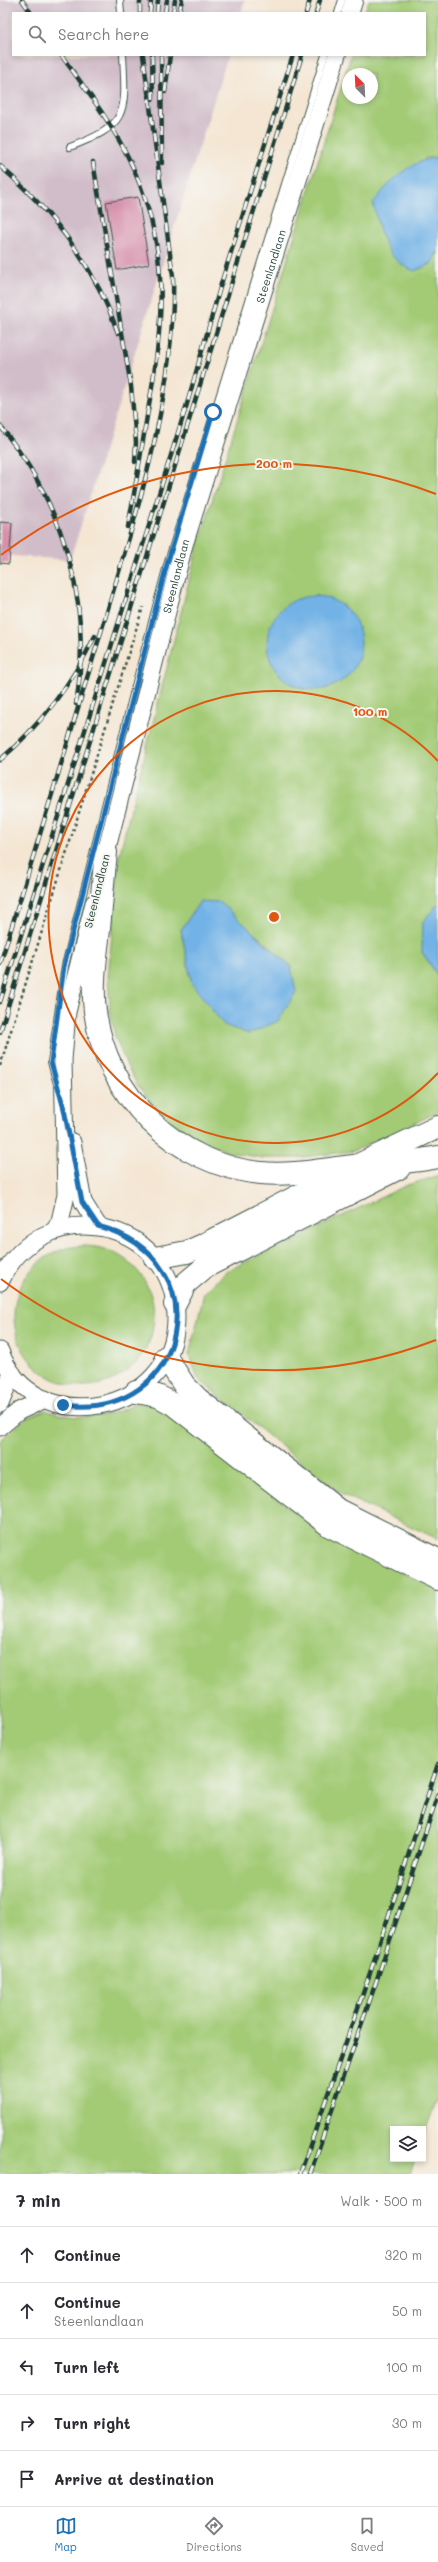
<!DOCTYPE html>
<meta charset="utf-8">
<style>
:root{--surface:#fff;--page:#f2f2f3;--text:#2b2b33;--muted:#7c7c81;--line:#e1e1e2;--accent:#1f6fb2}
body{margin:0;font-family:Mali,sans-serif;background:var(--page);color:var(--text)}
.controls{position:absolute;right:12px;bottom:12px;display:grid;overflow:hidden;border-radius:0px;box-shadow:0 2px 6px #0003}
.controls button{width:36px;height:36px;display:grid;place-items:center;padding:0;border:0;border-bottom:1px solid var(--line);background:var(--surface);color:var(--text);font:20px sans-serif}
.compass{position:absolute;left:342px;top:68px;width:36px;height:36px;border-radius:50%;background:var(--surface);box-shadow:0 2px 6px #0003;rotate:336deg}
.stop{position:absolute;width:12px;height:12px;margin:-9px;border:3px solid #1f6fb2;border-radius:50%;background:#fff}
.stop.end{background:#1f6fb2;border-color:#fff;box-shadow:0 1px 4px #0008}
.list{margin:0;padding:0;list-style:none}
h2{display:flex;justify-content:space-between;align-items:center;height:52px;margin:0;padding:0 16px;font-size:17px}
h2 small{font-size:13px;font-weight:400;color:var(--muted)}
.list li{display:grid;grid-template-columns:26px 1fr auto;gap:12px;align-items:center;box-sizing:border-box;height:56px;padding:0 16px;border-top:1px solid var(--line)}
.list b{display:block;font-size:15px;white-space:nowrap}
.list p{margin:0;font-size:13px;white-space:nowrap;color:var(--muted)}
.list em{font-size:13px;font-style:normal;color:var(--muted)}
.icon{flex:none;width:22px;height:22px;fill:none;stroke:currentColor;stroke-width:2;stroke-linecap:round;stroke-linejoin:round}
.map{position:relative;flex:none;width:438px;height:2174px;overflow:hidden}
.search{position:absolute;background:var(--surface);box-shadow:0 2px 6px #0003;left:12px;right:12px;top:12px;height:44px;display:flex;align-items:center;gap:10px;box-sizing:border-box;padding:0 14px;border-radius:0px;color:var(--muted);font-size:15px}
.sheet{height:332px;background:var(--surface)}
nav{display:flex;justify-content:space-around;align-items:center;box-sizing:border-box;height:56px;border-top:1px solid var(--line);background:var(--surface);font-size:11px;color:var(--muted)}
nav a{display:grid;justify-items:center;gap:2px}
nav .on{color:var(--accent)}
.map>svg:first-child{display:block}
.industrial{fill:#d1bdc9}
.green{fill:#a3cb76;stroke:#618455;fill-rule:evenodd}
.water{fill:#72b2e6;stroke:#48788d}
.building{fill:#d690ab}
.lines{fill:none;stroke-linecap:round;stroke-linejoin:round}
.lane-casing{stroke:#3f564c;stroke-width:8}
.secondary-casing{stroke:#3f564c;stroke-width:19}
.highway-casing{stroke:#3f564c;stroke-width:24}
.path{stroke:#3f564c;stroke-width:2.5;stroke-dasharray:3 3;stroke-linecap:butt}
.lane{stroke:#fff;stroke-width:6}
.secondary{stroke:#fff;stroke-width:17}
.highway{stroke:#fff;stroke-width:22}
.rail-casing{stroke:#1f3d34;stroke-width:4.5}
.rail{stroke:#f6f6f2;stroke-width:3;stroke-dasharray:9;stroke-linecap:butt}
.route{stroke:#1f6fb2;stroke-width:5}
.ring{fill:none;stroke:#de580e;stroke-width:2}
.labels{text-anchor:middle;stroke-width:4;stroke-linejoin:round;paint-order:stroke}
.street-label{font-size:11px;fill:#1f3d34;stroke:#f6f6f2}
.centre{fill:#de580e;stroke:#f6f6f2;stroke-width:2}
.ring-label{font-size:12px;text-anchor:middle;font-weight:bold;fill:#de580e;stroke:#f6f6f2;stroke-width:4;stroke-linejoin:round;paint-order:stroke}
</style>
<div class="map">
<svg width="438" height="2174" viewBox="0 0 438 2174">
<rect width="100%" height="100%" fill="#f6f6f2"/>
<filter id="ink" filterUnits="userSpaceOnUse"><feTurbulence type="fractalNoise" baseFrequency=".025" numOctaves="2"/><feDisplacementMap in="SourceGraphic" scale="8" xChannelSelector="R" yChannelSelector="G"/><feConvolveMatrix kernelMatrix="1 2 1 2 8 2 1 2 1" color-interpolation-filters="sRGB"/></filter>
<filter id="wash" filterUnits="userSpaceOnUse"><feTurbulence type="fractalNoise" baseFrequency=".012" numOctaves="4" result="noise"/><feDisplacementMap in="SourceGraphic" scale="16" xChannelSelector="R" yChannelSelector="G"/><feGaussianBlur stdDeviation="0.9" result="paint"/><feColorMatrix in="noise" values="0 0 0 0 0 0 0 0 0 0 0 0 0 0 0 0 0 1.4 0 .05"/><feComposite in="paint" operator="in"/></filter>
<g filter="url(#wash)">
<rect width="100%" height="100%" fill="#f4e6d3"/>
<path class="industrial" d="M0 0H245L241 13H13V55H228L70 560 0 555Z"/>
<g class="green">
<path d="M369 0H438V157L425 158 414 271 431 264 438 251V903L423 922 422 952 438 976V1112L354 1151 295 1158H263L228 1152 203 1142 176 1125 154 1105 138 1086 127 1066 115 1037 110 1009 108 977 119 856 197 549 351 55H425V13H364ZM348 74H372V98H348ZM315 595 343 605 360 629ZM200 902 257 935 291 966 192 984 181 930Z"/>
<path d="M438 1176V1539L341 1494 198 1379 189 1355 204 1293 227 1271 407 1185Z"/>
<circle cx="84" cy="1316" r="70"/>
<path d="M137 1403 155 1406 168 1413 324 1535 438 1590V2096L423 2138V2129H393V2159H415L410 2174H0V1441L25 1419 45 1410C77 1421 107 1419 137 1403Z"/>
</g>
<g class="water">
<path d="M438 157V251L431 264 414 271C383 259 380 231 373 203 390 181 409 161 438 157Z"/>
<circle cx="314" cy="643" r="47"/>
<path d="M200 901 220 902 291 967 296 992 278 1021 249 1034 224 1025 192 984 181 930Z"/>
<path d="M438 903V976L422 952 423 922Z"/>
</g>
<g id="blocks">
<g class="building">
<path d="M138 197 149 264 117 270 106 202Z"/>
<path d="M0 522 12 523 9 564 0 563Z"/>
</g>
</g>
</g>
<g filter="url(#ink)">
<use href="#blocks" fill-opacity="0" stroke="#3f564c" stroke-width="1"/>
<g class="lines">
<g class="lane-casing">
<g id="lane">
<path d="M120 0 121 13"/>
<path d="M338 13 342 0"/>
<path d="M70 147C129 125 126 113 123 55"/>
<path d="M57 1084 51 1062 65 966 135 686 167 565 325 55"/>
</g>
</g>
<g class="secondary-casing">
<g id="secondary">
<path d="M350 13 354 0"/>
<path id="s1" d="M103 864 184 545 337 55"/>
<path d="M72 1142 83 1202 98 1226"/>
<path d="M55 1230 60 1221 66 1195 63 1060 67 1012 94 903"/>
<path d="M0 1282C41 1191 174 1217 176 1316 178 1414 33 1443 0 1351"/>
<path d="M0 1404 12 1373"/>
<path d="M0 1427 19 1411 45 1399"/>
</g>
</g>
<g class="highway-casing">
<g id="highway">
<path d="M106 852C103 881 101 910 98 939 95 964 92 987 95 1011 106 1096 176 1165 261 1173 292 1176 324 1169 354 1166 382 1163 410 1163 438 1157"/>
<path d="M155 1258 187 1252 203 1245 356 1166 438 1127"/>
<path d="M175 1304 186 1283 205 1267 399 1168"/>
<path d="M166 1357 184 1385 198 1399 338 1510 438 1560"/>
<path d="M136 1392 158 1396 173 1404 330 1526 438 1579"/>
</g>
</g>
<path class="path" d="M0 1066 143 607"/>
<use href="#lane" class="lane"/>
<use href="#secondary" class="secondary"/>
<use href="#highway" class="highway"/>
<g class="rail-casing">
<g id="rail">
<path d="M22 0 31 13"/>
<path d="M140 13V0"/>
<path d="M150 13 151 0"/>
<path d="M157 13 158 0"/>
<path d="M165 13 167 0"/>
<path d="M173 13 175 0"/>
<path d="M179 13 182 0"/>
<path d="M306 13 310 0"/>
<path d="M316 13 320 0"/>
<path d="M61 55C85 88 111 122 129 159 172 250 164 321 147 416 141 453 135 490 128 527"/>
<path d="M152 55 153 99"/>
<path d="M161 55 162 163"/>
<path d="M165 92 170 55"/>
<path d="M93 162 131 386 136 442 135 462"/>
<path d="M0 166C53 212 95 266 118 333"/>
<path d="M0 426C64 504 93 604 76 704"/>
<path d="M0 760C41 725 71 685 95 636"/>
<path d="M0 964C35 853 67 743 101 632 135 516 176 399 173 276L143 55"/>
<path d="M0 1002 187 404 221 284 293 55"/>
<path d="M0 1032 302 55"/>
<path d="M300 2174 369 1976 438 1764"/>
<path d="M310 2174 377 1979 438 1794"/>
</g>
</g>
<use href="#rail" class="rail"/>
</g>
</g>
<g class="lines" filter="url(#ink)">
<path class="route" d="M63 1405C188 1422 223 1260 98 1226L82 1202 64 1109 51 1062 64 966 167 564 213 412"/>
</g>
<g class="ring">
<path d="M438 1073A226 226 0 1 1 438 761"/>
<path d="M436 1340A453 453 0 0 1 1 1279M1 555A453 453 0 0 1 436 494"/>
</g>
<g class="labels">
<g class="street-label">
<text dy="4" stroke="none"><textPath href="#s1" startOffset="621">Steenlandlaan</textPath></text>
<text dy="4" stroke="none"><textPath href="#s1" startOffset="297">Steenlandlaan</textPath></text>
<text transform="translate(97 891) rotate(-76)" y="4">Steenlandlaan</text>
</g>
</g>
<circle cx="274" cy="917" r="6" class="centre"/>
<g class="ring-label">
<text x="274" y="468">200 m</text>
<text x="370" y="716">100 m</text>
</g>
</svg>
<div class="controls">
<button><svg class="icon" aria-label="layers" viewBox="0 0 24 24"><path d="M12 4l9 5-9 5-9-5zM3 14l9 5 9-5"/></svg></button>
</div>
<svg class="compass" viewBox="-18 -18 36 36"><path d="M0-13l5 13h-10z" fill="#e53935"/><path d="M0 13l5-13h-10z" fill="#7c7c81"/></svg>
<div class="stop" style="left:213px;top:412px"></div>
<div class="stop end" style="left:63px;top:1405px"></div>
<div class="search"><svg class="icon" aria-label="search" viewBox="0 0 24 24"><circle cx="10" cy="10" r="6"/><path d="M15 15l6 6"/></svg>Search here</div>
</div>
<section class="sheet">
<h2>7 min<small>Walk · 500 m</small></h2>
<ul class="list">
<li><svg class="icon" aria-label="ahead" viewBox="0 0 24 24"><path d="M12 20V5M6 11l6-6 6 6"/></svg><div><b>Continue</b></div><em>320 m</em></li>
<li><svg class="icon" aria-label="ahead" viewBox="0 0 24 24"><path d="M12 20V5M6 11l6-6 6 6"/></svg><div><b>Continue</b><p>Steenlandlaan</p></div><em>50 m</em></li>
<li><svg class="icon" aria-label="left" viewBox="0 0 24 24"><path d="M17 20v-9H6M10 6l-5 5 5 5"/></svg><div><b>Turn left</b></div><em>100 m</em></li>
<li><svg class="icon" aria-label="right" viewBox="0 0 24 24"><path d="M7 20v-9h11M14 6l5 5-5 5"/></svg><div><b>Turn right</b></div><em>30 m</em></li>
<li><svg class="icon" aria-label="arrive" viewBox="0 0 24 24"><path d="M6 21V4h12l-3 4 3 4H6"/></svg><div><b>Arrive at destination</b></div></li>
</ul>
</section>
<nav>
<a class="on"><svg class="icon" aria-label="map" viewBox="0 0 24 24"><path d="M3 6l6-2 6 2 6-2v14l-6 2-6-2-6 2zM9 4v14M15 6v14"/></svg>Map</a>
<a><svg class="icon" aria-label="directions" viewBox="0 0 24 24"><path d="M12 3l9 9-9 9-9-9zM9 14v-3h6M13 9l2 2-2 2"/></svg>Directions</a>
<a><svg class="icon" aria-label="saved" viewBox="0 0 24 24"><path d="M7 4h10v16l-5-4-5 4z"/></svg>Saved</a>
</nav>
